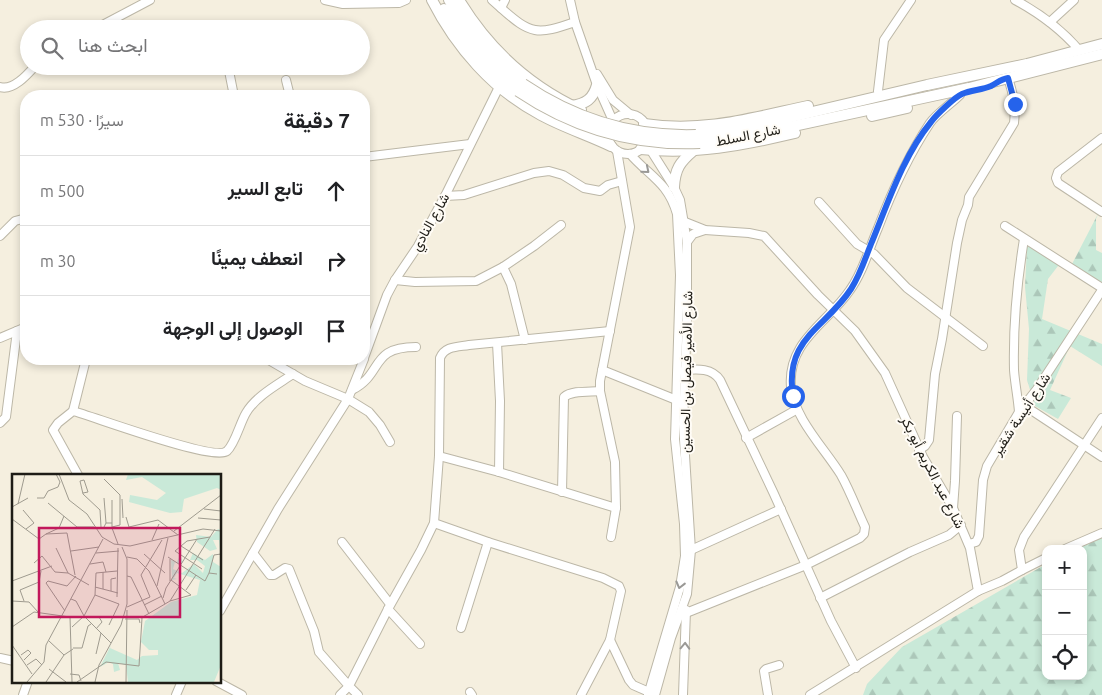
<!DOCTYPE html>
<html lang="ar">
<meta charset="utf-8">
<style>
:root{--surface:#fff;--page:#f2f2f2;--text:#202124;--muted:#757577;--line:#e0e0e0}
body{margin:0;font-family:Ubuntu,Vazirmatn,sans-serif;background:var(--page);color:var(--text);direction:rtl}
.controls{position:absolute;right:15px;bottom:15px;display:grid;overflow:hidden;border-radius:10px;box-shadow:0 2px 8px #0003}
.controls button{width:45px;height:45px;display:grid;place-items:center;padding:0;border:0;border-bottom:1px solid var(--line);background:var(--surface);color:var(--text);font:25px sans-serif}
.stop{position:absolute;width:15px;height:15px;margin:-11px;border:4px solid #2563eb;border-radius:50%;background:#fff}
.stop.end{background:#2563eb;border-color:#fff;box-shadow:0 1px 5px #0008}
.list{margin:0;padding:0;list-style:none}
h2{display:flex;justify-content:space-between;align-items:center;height:65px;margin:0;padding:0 20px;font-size:21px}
h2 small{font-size:16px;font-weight:400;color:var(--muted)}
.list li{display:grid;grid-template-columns:32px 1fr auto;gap:15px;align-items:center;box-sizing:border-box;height:70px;padding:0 20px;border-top:1px solid var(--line)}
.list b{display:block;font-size:19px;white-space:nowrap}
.list em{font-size:16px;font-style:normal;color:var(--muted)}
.icon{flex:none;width:28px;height:28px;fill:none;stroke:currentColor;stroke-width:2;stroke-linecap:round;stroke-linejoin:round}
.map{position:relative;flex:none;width:1102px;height:695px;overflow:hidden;direction:ltr}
.search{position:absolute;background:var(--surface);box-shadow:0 2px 8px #0003;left:20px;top:20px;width:350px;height:55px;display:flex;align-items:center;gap:12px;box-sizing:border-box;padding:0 18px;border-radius:28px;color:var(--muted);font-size:19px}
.panel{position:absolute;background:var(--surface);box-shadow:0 2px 8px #0003;left:20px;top:90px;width:350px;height:275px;border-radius:20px;direction:rtl}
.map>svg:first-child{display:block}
.forest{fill:url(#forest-firs)}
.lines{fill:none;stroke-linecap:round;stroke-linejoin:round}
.minor-casing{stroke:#bcb7a7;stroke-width:10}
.major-casing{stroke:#bcb7a7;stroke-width:12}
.minor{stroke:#fff;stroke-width:8}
.major{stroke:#fff;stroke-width:10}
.major-bridge-casing{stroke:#bcb7a7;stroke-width:12;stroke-linecap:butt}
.major-bridge{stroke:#fff;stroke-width:10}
.oneway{stroke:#9a9996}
.route{stroke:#2563eb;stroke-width:6}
.labels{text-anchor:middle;stroke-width:4;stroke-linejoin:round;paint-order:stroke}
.street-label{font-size:14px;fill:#1e1c16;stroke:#fffcf6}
.inset-road{fill:none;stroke:#9f9b8f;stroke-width:1}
.view{fill:#c2185b;fill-opacity:0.15;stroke:#c2185b;stroke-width:2.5}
.inset-edge{fill:none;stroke:#1e1c16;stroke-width:2.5}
</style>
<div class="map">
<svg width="1102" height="695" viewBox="0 0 1102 695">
<defs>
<pattern id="forest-firs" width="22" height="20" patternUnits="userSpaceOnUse" patternTransform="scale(1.25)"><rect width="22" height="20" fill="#c9e9d8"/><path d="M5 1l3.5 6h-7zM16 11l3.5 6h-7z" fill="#acc7b9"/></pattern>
</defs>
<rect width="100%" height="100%" fill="#f5efdf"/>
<g class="forest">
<path d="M1100 210 1096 219V250L1102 253V282L1058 266 1048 279 1042 319 1102 344V366L1070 346 1050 390 1071 398 1058 419 1035 406 1027 380 1029 329 1025 287 1027 246 1072 264Z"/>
<path d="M1102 538V695H863L867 684 902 647 1046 564V676H1083V549H1075Z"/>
</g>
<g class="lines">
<g class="minor-casing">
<g id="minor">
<path d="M325 0 343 4 399 3 406 0"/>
<path d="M492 0 501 8 505 0"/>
<path d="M570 0 575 22 597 85 613 121"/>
<path d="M1015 0C1039 13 1061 29 1079 50"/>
<path d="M501 8C531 35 537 35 575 22"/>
<path d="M1050 22 1074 0"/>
<path d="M95 29 150 0"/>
<path d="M228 66 234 96"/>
<path d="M597 74 613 100 631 115"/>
<path d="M286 80 290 96"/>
<path d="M0 87C13 91 27 75 35 66"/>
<path d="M878 91 884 40 911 0"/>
<circle cx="628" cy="134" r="20"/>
<path d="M1102 138 1058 172 1056 178 1058 183 1102 212"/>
<path d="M650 149 674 187 680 200 687 242V319L683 424 691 550 687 594 671 638 655 695"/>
<path d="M630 154C649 176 668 182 677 214L680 275 675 439 684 524 685 556 680 587 648 695"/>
<path d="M364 157 470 144"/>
<path d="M445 196 464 195 534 173 549 171 563 175 584 188 600 191 608 185 622 181"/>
<path d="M819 202 857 244 874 254 907 288 983 346"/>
<path d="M685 222 705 230 749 233 764 236 818 295 855 331 885 373 923 457 953 508 970 548 978 591 1002 581 1022 570 1019 550 1024 537 1102 418"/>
<path d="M1005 226 1102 288"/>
<path d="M0 236 15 221 26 218"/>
<path d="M687 242 693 234 705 230"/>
<path d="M503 267 534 246 561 225"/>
<path d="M395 280 415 282 476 281 503 267 511 284 525 340"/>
<path d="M0 338 26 327"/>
<path d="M497 343 500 401 499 472"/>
<path d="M364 358 387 295 395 280 418 246 445 196 499 87"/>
<path d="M267 359 305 381 348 399 369 412 380 425 390 442"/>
<path d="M602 370 679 401"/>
<path d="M685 370C698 369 712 368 720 380L774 494 831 621 856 668"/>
<path d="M352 390C384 374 369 347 416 347"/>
<path d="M1025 406 1102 457"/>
<path d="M73 411 86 359"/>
<path d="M1019 412C1018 398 1015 384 1014 370 1013 326 1017 282 1024 239"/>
<path d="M0 423 6 417 7 409 17 331"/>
<path d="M746 438 796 410"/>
<path d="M919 450 925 446 929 440 935 374 942 339 957 243 962 220 968 205 969 197 1014 123C1016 106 1013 93 1008 78"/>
<path d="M439 456 499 472 616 508"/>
<path d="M78 475 53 430 58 423 73 411C95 417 215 462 227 451 235 444 240 423 246 413 256 396 277 385 293 374"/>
<path d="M562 492 564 397C572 390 590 392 600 391"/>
<path d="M953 508 955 481 957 416"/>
<path d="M434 523 488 542 603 578 619 586 621 591 610 640 581 695"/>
<path d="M611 537 616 508 615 462 600 391V381L630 227 617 151"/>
<path d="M342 542 390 604"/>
<path d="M969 544 976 542 979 536 983 480 987 466 1019 412 1037 389 1102 290"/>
<path d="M1065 549 1102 533"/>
<path d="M691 550 781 509"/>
<path d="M253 553 270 575H274L285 568 289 569 314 631 319 652 349 686 340 695"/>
<path d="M1022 570 1046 558"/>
<path d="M820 598 910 552 949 535 961 525"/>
<path d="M388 609 420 644"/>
<path d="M220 611 278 509 348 399 364 359"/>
<path d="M686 613 806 565 860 538 864 534 865 527C857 510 850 491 841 475 825 449 794 418 791 387 787 341 828 323 850 290 863 272 869 249 878 228 892 191 908 156 930 123 936 114 952 103 960 95"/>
<path d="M461 628 488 542"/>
<path d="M610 640 629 680 633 685 649 692"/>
<path d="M0 658 14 661"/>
<path d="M216 681 242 695"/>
<path d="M470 692 472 695"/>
<path d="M23 695 28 681"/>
<path d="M176 695 182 681"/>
<path d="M358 695 349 686 388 609 421 550 434 523 439 456 440 358C445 346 457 347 469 345L610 331"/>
<path d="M683 695 686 610"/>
<path d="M768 695 764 671 766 669 779 665"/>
<path d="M810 695 978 591"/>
</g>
</g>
<g class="major-casing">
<g id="major">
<path d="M432 0C456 47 493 90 541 115 563 127 588 135 611 146"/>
<path d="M449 0C469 33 493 60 523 84"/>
<path d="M459 0C488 48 529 86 581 110"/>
<path d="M444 9C464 41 489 67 518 91"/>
<path d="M571 106C586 104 593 99 597 85"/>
<path d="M872 116 907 108"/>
<path d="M644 124C703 133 752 118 808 106"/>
<path d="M696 135 745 128 927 85 1027 64 1102 44"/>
<path d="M700 143 748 136 969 88 1102 54"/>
<path d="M641 149C693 155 744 145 795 133"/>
<path d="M674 187C675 169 680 162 693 151"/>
</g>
</g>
<use href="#minor" class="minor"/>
<use href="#major" class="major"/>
<g class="major-bridge-casing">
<g id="major-bridge">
<path d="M523 84C576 120 632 137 696 135"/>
<path d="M518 91C573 128 633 146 700 143"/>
</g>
</g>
<use href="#major-bridge" class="major-bridge"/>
</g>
<defs><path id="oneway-chevron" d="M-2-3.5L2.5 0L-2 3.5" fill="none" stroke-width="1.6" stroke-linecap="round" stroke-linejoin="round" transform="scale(1.25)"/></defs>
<g class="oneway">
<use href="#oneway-chevron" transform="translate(646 170) rotate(40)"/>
<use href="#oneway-chevron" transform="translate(680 585) rotate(104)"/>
<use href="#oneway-chevron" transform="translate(685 646) rotate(-88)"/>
</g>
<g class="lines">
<path class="route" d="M793 396C784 338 825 329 851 289 860 275 865 259 871 244 888 203 903 156 931 122 936 115 955 97 962 94 971 90 982 90 991 86 997 83 1001 79 1008 78L1015 104"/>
</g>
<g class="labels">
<g class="street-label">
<text transform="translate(748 135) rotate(-11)" y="5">شارع السلط</text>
<text transform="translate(430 222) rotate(-61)" y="5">شارع النادي</text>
<text transform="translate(686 372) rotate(-89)" y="5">شارع الأمير فيصل بن الحسين</text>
<text transform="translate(1021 414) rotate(-57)" y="5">شارع أنيسة شقير</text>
<text transform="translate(933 472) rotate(63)" y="5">شارع عبد الكريم أبو بكر</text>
</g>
</g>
<g transform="translate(12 474)">
<rect width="209" height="209" fill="#f5efdf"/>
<path d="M116 0H209V16L205 14 172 25 170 38 158 39 117 28 118 21 145 26 154 19 130 3 114 6ZM206 55 209 56V88L207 66H201L205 75 198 77 185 68 184 61 199 63ZM181 79 193 86 201 80V88L209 93V191L202 208H116L114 191 106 189 108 196 102 198 101 190 97 188 88 193 99 171 98 174 125 186 130 182 146 181V176H137L129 168 133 147 159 128 185 121 188 106 165 99 162 104 165 105 160 106 159 86 165 88 168 81 171 88 169 91 163 88 161 95 170 99 182 90 191 99 193 92 185 86H178Z" fill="#c9e9d8"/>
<path class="inset-road" d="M47 0 57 26 75 40 90 63 102 70 118 72 191 55 209 57M92 5 108 21V51L100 53M71 19 76 18 72 6 68 7 71 20 88 36 89 53 91 55 94 49H100M25 24H32L36 17 46 13 48 8 44 0M92 24 94 49M110 25 111 44M100 26V54L106 70M36 29 65 53H82M6 30 13 0M0 33 16 24M192 35 209 37M11 36 22 49 14 55M114 43 117 53 146 46 166 61M186 44 209 46M0 45 27 65 34 60 55 59 63 101M162 57 209 21M34 60 47 54 52 42M140 66 147 50M169 72 191 86M44 74 56 99 77 111M59 77 87 73M84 79 107 77M132 80 153 99M115 83 125 85 137 97 153 130 158 127 203 55M156 83 193 107 197 99M22 89 30 82 43 98 56 99M78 90 91 88 94 98M190 95 163 77 175 67 198 63M91 98V115M205 100 197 99 202 81 209 80M115 102 119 103 137 140M0 107 40 92M158 107V85M145 112 156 64M83 113 106 119M174 116 184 101M99 117V105L104 104M83 121 107 130 97 151M105 123 106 74M151 124 154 114 185 65M59 125 64 127 72 142 60 153M0 127 17 128 26 138M12 127 8 116 27 108 29 97M158 127 179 121 159 106M132 131 150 122M115 133 138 123 129 101 150 66M53 137 34 109 36 107 55 112 64 102M129 144 153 130M113 145H127L128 149M0 153 22 138 58 143 60 208M84 155 90 148 87 143M37 167 52 181M99 169 72 142 83 121 84 99 105 97M0 171 20 200M61 174H70L76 152 79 150M84 180 89 159M9 181 16 176 19 179 12 186M15 191 24 185 30 191M37 195 54 208M58 200 67 201 69 207M15 208 32 188 34 171 91 65M34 208 52 181 61 175M65 208 94 188 127 192 130 144M83 208 87 191 109 151 115 130V85L110 73M114 208 115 136"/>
<path class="view" d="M27 54H168V143H27Z"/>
<rect width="209" height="209" class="inset-edge"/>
</g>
</svg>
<div class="controls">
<button>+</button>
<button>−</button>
<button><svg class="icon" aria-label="locate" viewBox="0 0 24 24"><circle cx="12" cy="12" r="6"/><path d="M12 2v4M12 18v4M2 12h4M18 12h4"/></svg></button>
</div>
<div class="stop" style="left:793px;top:396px"></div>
<div class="stop end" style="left:1015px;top:104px"></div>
<div class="search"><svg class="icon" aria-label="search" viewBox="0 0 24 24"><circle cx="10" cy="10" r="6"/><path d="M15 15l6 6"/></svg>ابحث هنا</div>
<section class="panel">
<h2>7 دقيقة<small>سيرًا · 530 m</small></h2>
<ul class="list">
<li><svg class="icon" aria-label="ahead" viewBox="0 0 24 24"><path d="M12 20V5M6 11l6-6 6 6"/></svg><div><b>تابع السير</b></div><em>500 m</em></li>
<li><svg class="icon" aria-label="right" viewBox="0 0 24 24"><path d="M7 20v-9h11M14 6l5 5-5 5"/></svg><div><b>انعطف يمينًا</b></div><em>30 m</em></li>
<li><svg class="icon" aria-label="arrive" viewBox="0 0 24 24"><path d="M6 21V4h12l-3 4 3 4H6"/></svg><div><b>الوصول إلى الوجهة</b></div></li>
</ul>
</section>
</div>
